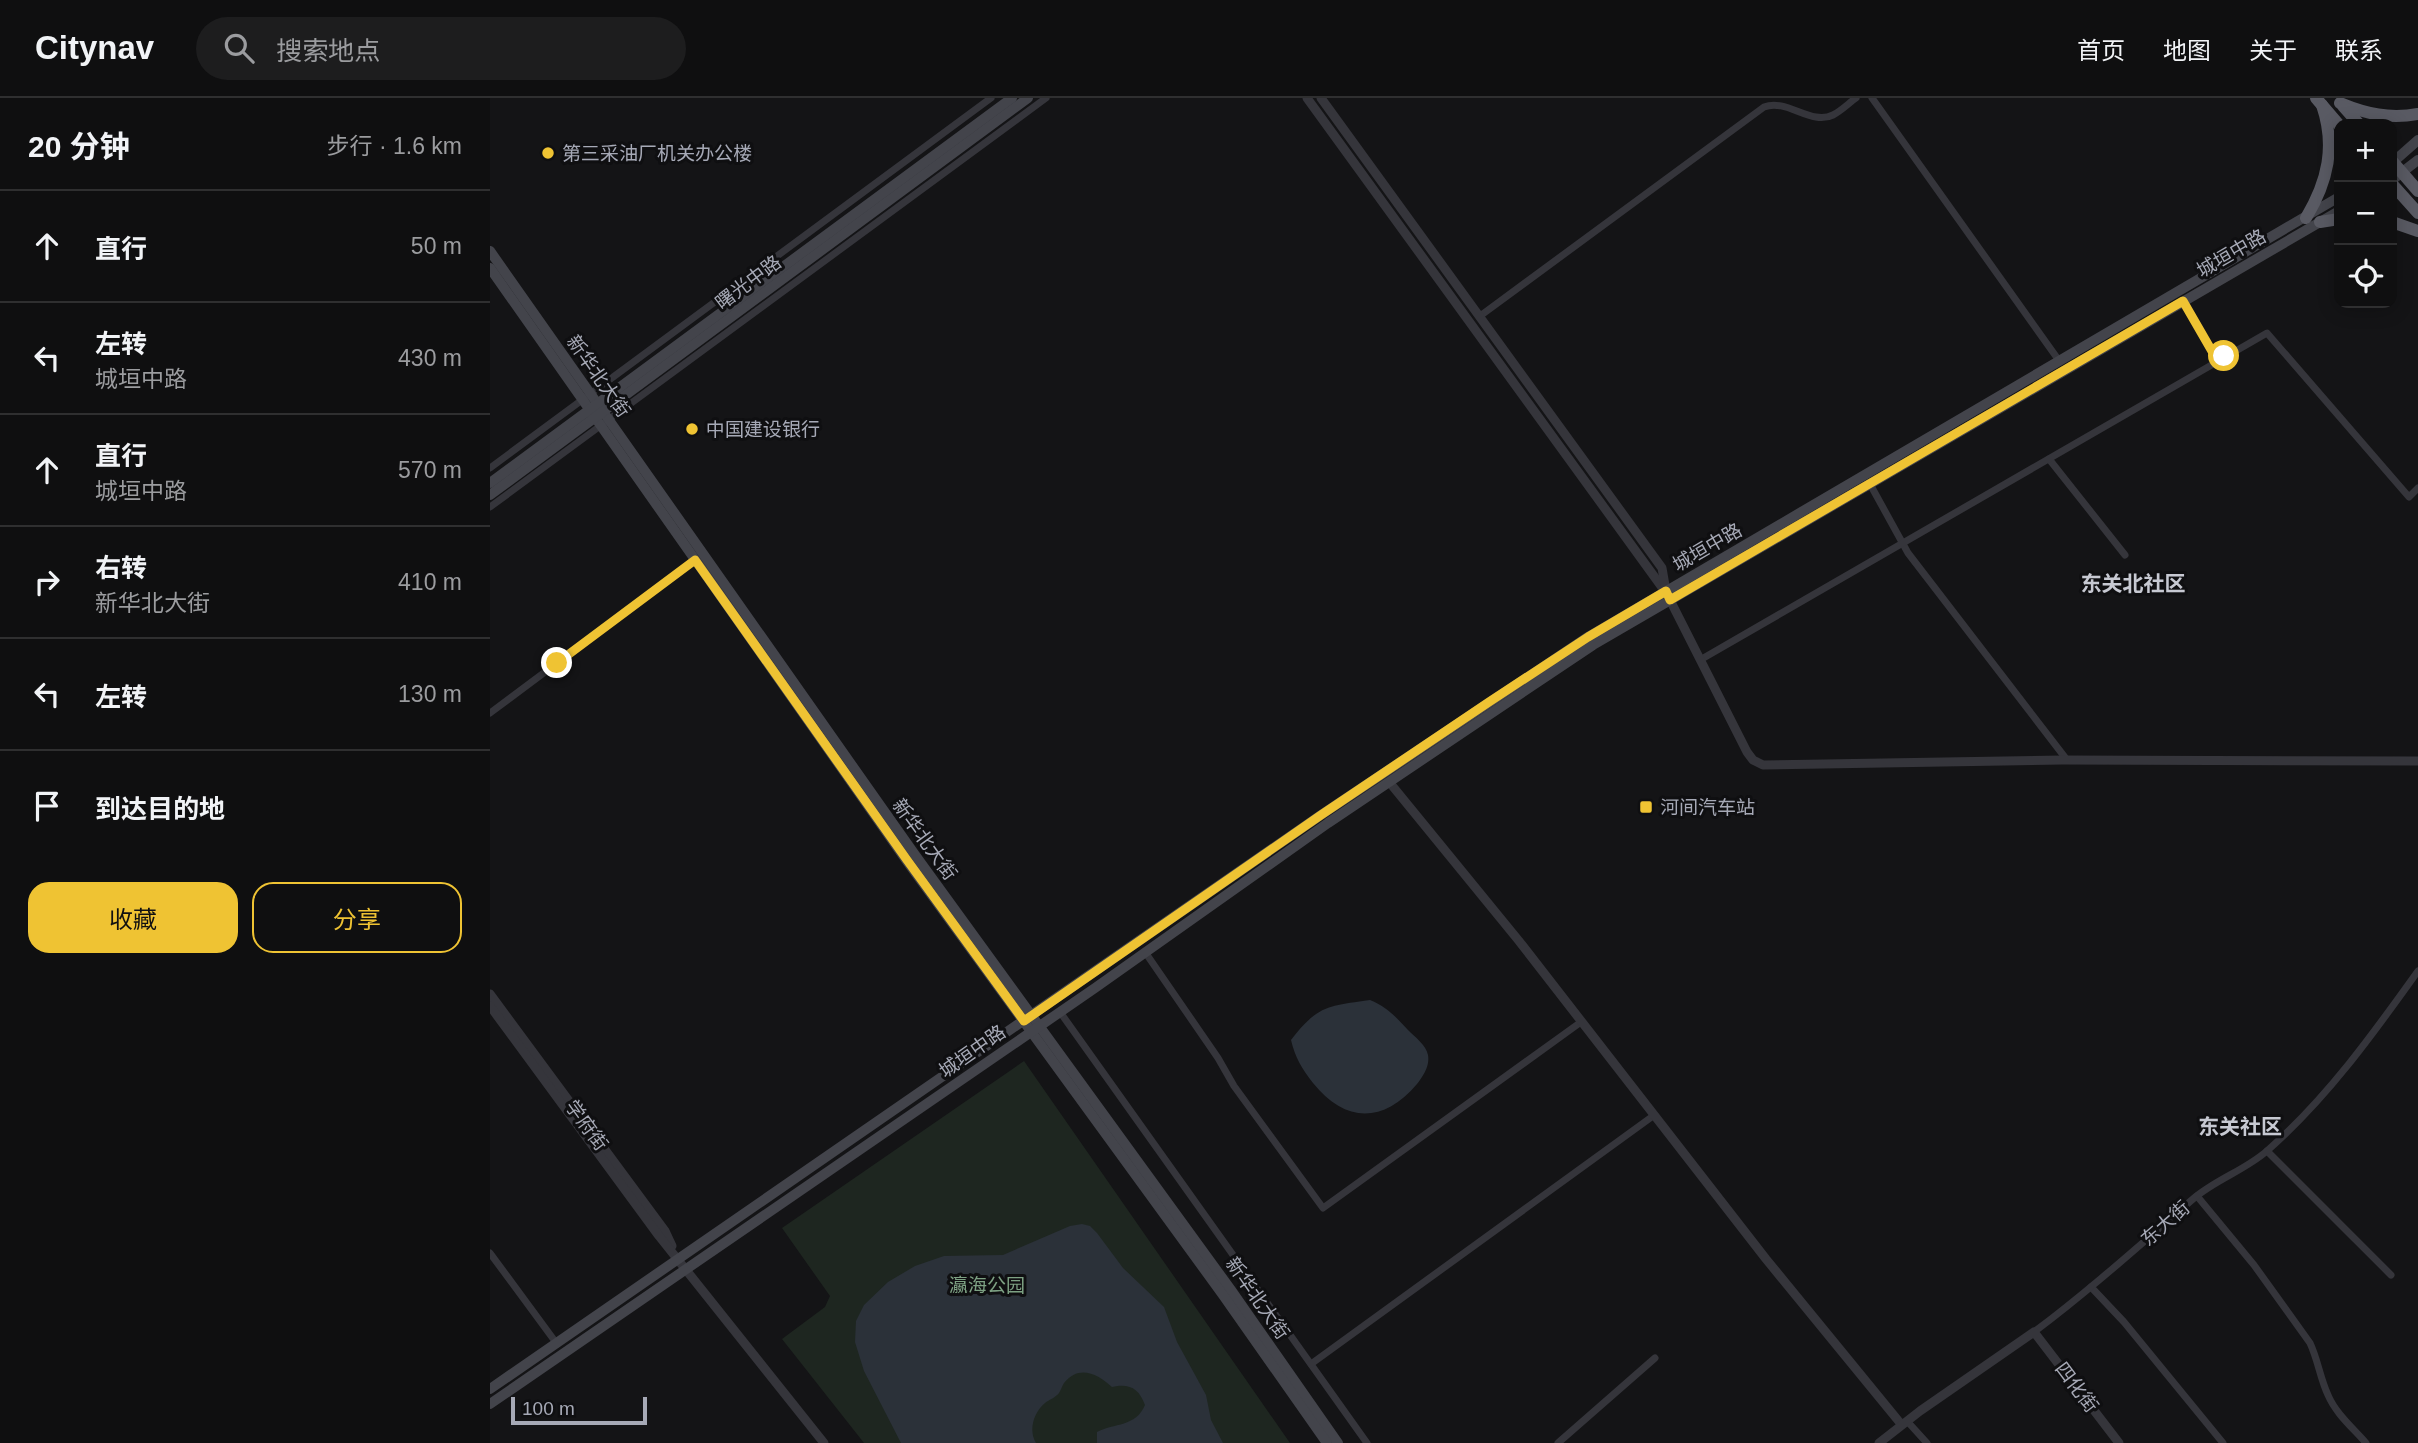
<!DOCTYPE html>
<html lang="zh">
<meta charset="utf-8">
<style>
:root{--surface:#0f0f10;--page:#1d1d1e;--text:#f1f3f6;--muted:#9b9c9f;--line:#2f2f30;--accent:#efc333}
body{margin:0;font-family:Helvetica,"Noto Sans SC",sans-serif;background:var(--page);color:var(--text)}
.controls{position:absolute;right:21px;top:21px;display:grid;overflow:hidden;border-radius:14px;box-shadow:0 4px 18px #0003}
.controls button{width:63px;height:63px;display:grid;place-items:center;padding:0;border:0;border-bottom:2px solid var(--line);background:var(--surface);color:var(--text);font:35px sans-serif}
.scale{position:absolute;left:21px;bottom:18px;width:136px;box-sizing:border-box;padding-left:7px;border:4px solid #a6a9b6;border-top:0;font-size:19px;line-height:24px;white-space:nowrap;color:#a6a9b6;-webkit-text-stroke:5px #0f0f11;paint-order:stroke}
.stop{position:absolute;width:21px;height:21px;margin:-16px;border:5px solid #efc333;border-radius:50%;background:#fff}
.stop.end{background:#efc333;border-color:#fff;box-shadow:0 2px 7px #0008}
.list{margin:0;padding:0;list-style:none}
h2{display:flex;justify-content:space-between;align-items:center;height:91px;margin:0;padding:0 28px;font-size:30px}
h2 small{font-size:23px;font-weight:400;color:var(--muted)}
.list li{display:grid;grid-template-columns:46px 1fr auto;gap:21px;align-items:center;box-sizing:border-box;height:112px;padding:0 28px;border-top:2px solid var(--line)}
.list b{display:block;font-size:26px;white-space:nowrap}
.list p{margin:0;font-size:23px;white-space:nowrap;color:var(--muted)}
.list em{font-size:23px;font-style:normal;color:var(--muted)}
.actions{display:flex;gap:14px;padding:21px 28px}
.actions a{flex:1;padding:16px 0;border:2px solid var(--accent);border-radius:21px;text-align:center;font-size:24px;color:var(--accent)}
.actions .main{background:var(--accent);color:#111}
.icon{flex:none;width:38px;height:38px;fill:none;stroke:currentColor;stroke-width:2;stroke-linecap:round;stroke-linejoin:round}
.map{position:relative;flex:none;width:1928px;height:1345px;overflow:hidden}
header{display:flex;align-items:center;gap:42px;box-sizing:border-box;height:98px;padding:0 35px;background:var(--surface);border-bottom:2px solid var(--line)}
header strong{font-size:33px}
nav{display:flex;gap:38px;margin-inline-start:auto;font-size:24px}
.search{width:490px;height:63px;background:var(--page);display:flex;align-items:center;gap:18px;box-sizing:border-box;padding:0 24px;border-radius:38px;color:var(--muted);font-size:26px}
main{display:flex}
aside{flex:1;background:var(--surface)}
.map>svg:first-child{display:block}
.green{fill:#1e2620}
.water{fill:#2b3139}
.lines{fill:none;stroke-linecap:round;stroke-linejoin:round}
.minor{stroke:#35353b;stroke-width:7}
.tertiary{stroke:#35353b;stroke-width:9}
.secondary{stroke:#43444b;stroke-width:10}
.trunk{stroke:#595a63;stroke-width:12}
.route{stroke:#efc333;stroke-width:9}
.poi-dot{fill:#efc333;stroke:#0f0f11;stroke-width:2.5}
.labels{text-anchor:middle;stroke-width:6;stroke-linejoin:round;paint-order:stroke}
.poi-label{font-size:19px;fill:#a6a9b6;stroke:#0f0f11;text-anchor:start}
.street-label{font-size:19px;fill:#a6a9b6;stroke:#0f0f11}
.park-label{font-size:19px;fill:#7da183;stroke:#0f0f11}
.neighbourhood-label{font-size:21px;font-weight:bold;fill:#c7c9d2;stroke:#0f0f11}
</style>
<header>
<strong>Citynav</strong>
<div class="search"><svg class="icon" aria-label="search" viewBox="0 0 24 24"><circle cx="10" cy="10" r="6"/><path d="M15 15l6 6"/></svg>搜索地点</div>
<nav><a>首页</a><a>地图</a><a>关于</a><a>联系</a></nav>
</header>
<main>
<aside>
<h2>20 分钟<small>步行 · 1.6 km</small></h2>
<ul class="list">
<li><svg class="icon" aria-label="ahead" viewBox="0 0 24 24"><path d="M12 20V5M6 11l6-6 6 6"/></svg><div><b>直行</b></div><em>50 m</em></li>
<li><svg class="icon" aria-label="left" viewBox="0 0 24 24"><path d="M17 20v-9H6M10 6l-5 5 5 5"/></svg><div><b>左转</b><p>城垣中路</p></div><em>430 m</em></li>
<li><svg class="icon" aria-label="ahead" viewBox="0 0 24 24"><path d="M12 20V5M6 11l6-6 6 6"/></svg><div><b>直行</b><p>城垣中路</p></div><em>570 m</em></li>
<li><svg class="icon" aria-label="right" viewBox="0 0 24 24"><path d="M7 20v-9h11M14 6l5 5-5 5"/></svg><div><b>右转</b><p>新华北大街</p></div><em>410 m</em></li>
<li><svg class="icon" aria-label="left" viewBox="0 0 24 24"><path d="M17 20v-9H6M10 6l-5 5 5 5"/></svg><div><b>左转</b></div><em>130 m</em></li>
<li><svg class="icon" aria-label="arrive" viewBox="0 0 24 24"><path d="M6 21V4h12l-3 4 3 4H6"/></svg><div><b>到达目的地</b></div></li>
</ul>
<div class="actions"><a class="main">收藏</a><a>分享</a></div>
</aside>
<div class="map">
<svg width="1928" height="1345" viewBox="0 0 1928 1345">
<rect width="100%" height="100%" fill="#141416"/>
<path class="green" d="M534 963 800 1345H374L292 1241 335 1209 340 1198 292 1130Z"/>
<g class="water">
<path d="M880 902C897 909 906 919 918 932 925 939 936 947 938 957 940 968 933 978 927 986 893 1026 855 1025 823 985 812 971 805 959 801 942 828 907 838 908 880 902Z"/>
<path d="M592 1126 600 1128 607 1135 633 1170 674 1209 687 1244 716 1297 721 1322 733 1345H607V1334C624 1325 646 1329 655 1307 649 1290 639 1285 622 1289 608 1276 589 1266 574 1285 572 1288 571 1292 569 1295 566 1299 559 1302 555 1305 544 1314 538 1332 546 1345H411L374 1273 365 1244 366 1223 374 1207 398 1184 425 1168 454 1158 513 1157 580 1128Z"/>
</g>
<g class="lines">
<g class="minor">
<path d="M1382 0 1570 264"/>
<path d="M1693 203 1723 255 1731 260"/>
<path d="M990 218 1274 9C1297 0 1321 28 1343 17 1351 13 1359 5 1366 0"/>
<path d="M1559 361 1635 457"/>
<path d="M0 370 501 0"/>
<path d="M1380 386 1418 455 1577 662"/>
<path d="M0 409 556 0"/>
<path d="M1210 562 1777 235 1919 399 1928 390"/>
<path d="M0 615 205 462"/>
<path d="M655 854 728 960 744 988 833 1110 1091 924"/>
<path d="M570 914 877 1345"/>
<path d="M1777 1053 1901 1177"/>
<path d="M1707 1098 1764 1167 1820 1245C1828 1262 1830 1280 1838 1297 1846 1316 1863 1330 1876 1345"/>
<path d="M0 1155 67 1246"/>
<path d="M1601 1189 1634 1224 1733 1345"/>
<path d="M1544 1234C1600 1192 1651 1146 1703 1101 1726 1081 1756 1072 1778 1052 1837 1000 1883 936 1928 873"/>
<path d="M821 1266 1163 1018"/>
<path d="M1417 1323 1437 1345"/>
<path d="M1068 1345 1165 1260"/>
</g>
<g class="tertiary">
<path d="M817 0 1174 492"/>
<path d="M831 0 1172 470 1176 493 1180 502 1257 654 1263 662 1273 667 1572 662 1928 663"/>
<path d="M900 685 1029 843 1276 1161 1411 1326"/>
<path d="M0 896 175 1133 182 1148"/>
<path d="M0 908 169 1138 334 1345"/>
<path d="M1389 1345 1430 1313 1544 1234 1629 1345"/>
</g>
<g class="secondary">
<path d="M1902 65 1928 42"/>
<path d="M1902 82 1928 62"/>
<path d="M0 153 425 757 741 1192 848 1345"/>
<path d="M0 170 417 763 733 1197 837 1345"/>
<path d="M0 385 522 0"/>
<path d="M0 397 538 0"/>
<path d="M0 1291 831 717 1098 539 1849 99"/>
<path d="M0 1306 605 890 838 725 1103 547 1849 113"/>
</g>
<g class="trunk">
<path d="M1826 0 1849 27"/>
<path d="M1850 5C1876 16 1900 21 1928 16"/>
<path d="M1853 8 1869 26"/>
<path d="M1902 63 1928 93"/>
<path d="M1902 86 1928 115"/>
<path d="M1816 120C1838 83 1846 48 1832 7"/>
<path d="M1830 124 1849 121"/>
<path d="M1902 124 1928 133"/>
</g>
</g>
<g class="lines">
<path class="route" d="M67 565 205 462 417 762 534 923 831 717 999 604 1098 539 1176 493 1180 502 1693 203 1723 255 1731 260 1734 258"/>
</g>
<g class="poi-dot">
<circle cx="58" cy="55" r="7"/>
<circle cx="202" cy="331" r="7"/>
<rect x="1149" y="702" width="14" height="14" rx="3.5"/>
</g>
<g class="labels">
<g class="poi-label">
<text x="72" y="62">第三采油厂机关办公楼</text>
<text x="216" y="338">中国建设银行</text>
<text x="1170" y="716">河间汽车站</text>
</g>
<g class="street-label">
<text transform="translate(1741 155) rotate(-30)" y="7">城垣中路</text>
<text transform="translate(258 184) rotate(-37)" y="7">曙光中路</text>
<text transform="translate(109 278) rotate(55)" y="7">新华北大街</text>
<text transform="translate(1217 449) rotate(-30)" y="7">城垣中路</text>
<text transform="translate(435 741) rotate(54)" y="7">新华北大街</text>
<text transform="translate(482 953) rotate(-35)" y="7">城垣中路</text>
<text transform="translate(97 1027) rotate(54)" y="7">学府街</text>
<text transform="translate(1675 1125) rotate(-41)" y="7">东大街</text>
<text transform="translate(768 1200) rotate(55)" y="7">新华北大街</text>
<text transform="translate(1587 1289) rotate(53)" y="7">四化街</text>
</g>
<g class="park-label">
<text x="497" y="1194">瀛海公园</text>
</g>
<g class="neighbourhood-label">
<text x="1643" y="493">东关北社区</text>
<text x="1750" y="1036">东关社区</text>
</g>
</g>
</svg>
<div class="controls">
<button>+</button>
<button>−</button>
<button><svg class="icon" aria-label="locate" viewBox="0 0 24 24"><circle cx="12" cy="12" r="6"/><path d="M12 2v4M12 18v4M2 12h4M18 12h4"/></svg></button>
</div>
<div class="scale">100 m</div>
<div class="stop" style="left:1734px;top:258px"></div>
<div class="stop end" style="left:67px;top:565px"></div>
</div>
</main>
